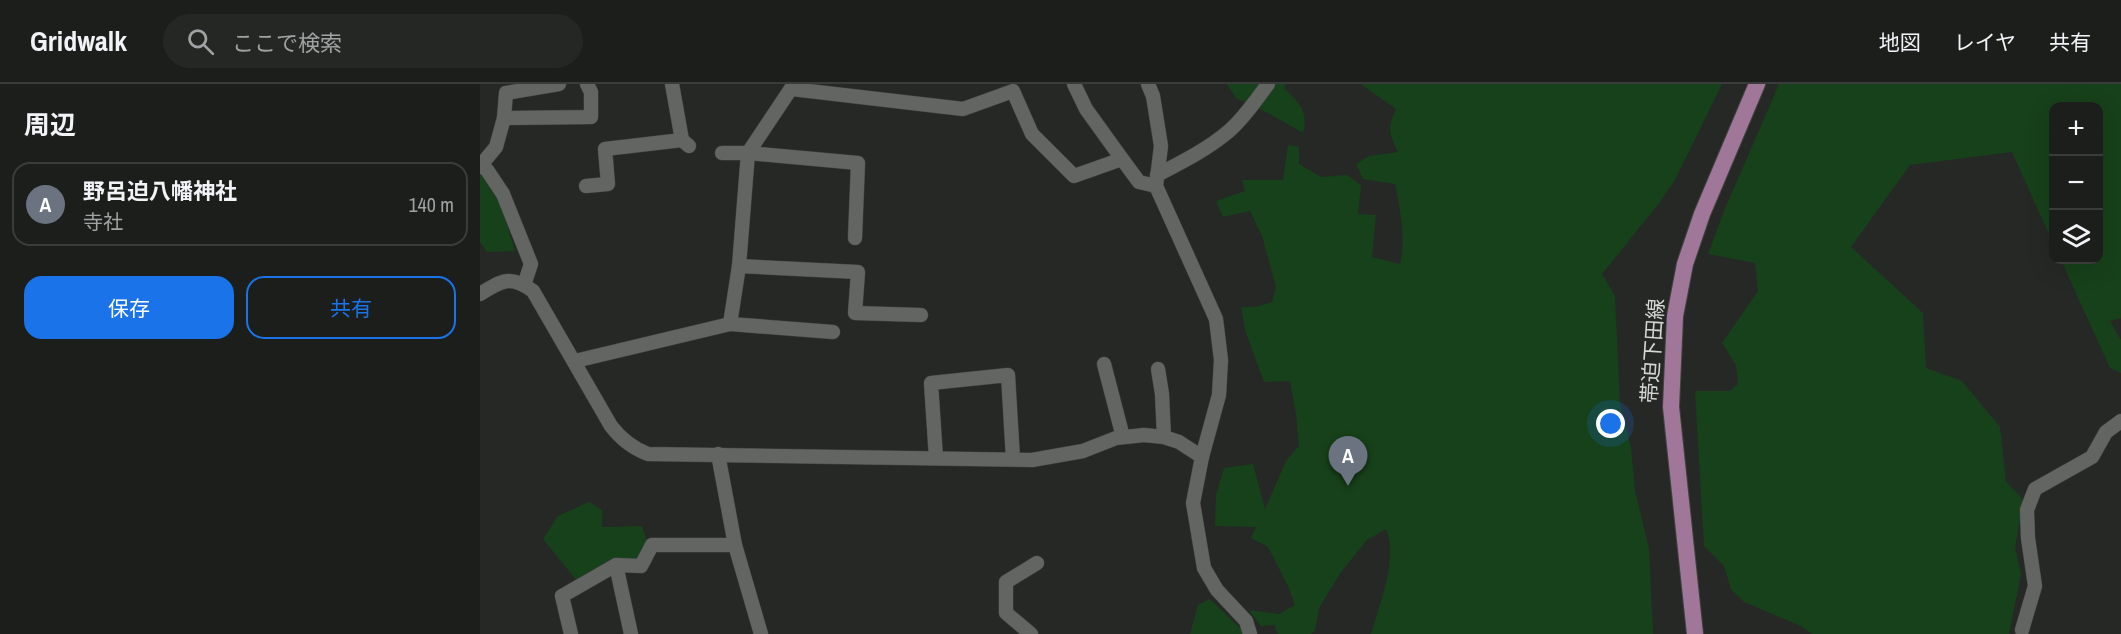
<!DOCTYPE html>
<html lang="ja">
<meta charset="utf-8">
<style>
:root{--surface:#1c1e1c;--page:#252725;--text:#f1f3f6;--muted:#a0a2a3;--line:#3a3c3b;--accent:#1a73e8}
body{margin:0;font-family:"Archivo Narrow","Noto Sans JP",sans-serif;background:var(--page);color:var(--text)}
.controls{position:absolute;right:18px;top:18px;display:grid;overflow:hidden;border-radius:12px;box-shadow:0 6px 24px #0002}
.controls button{width:54px;height:54px;display:grid;place-items:center;padding:0;border:0;border-bottom:2px solid var(--line);background:var(--surface);color:var(--text);font:30px sans-serif}
.you{position:absolute;left:1131px;top:340px;width:21px;height:21px;margin:-15px;border:4px solid #fff;border-radius:50%;background:#1a73e8;box-shadow:0 0 0 9px #1a73e833}
.badge{display:grid;place-items:center;width:39px;height:39px;border-radius:50%;background:var(--accent);color:#fff;font-size:20px;font-weight:700}
.pin{position:absolute;translate:-50% -50px;filter:drop-shadow(0 2px 3px #0008)}
.pin::after{content:'';position:absolute;top:32px;width:21px;height:18px;background:inherit;clip-path:polygon(0 0,100% 0,50% 100%)}
.list{margin:0;padding:0;list-style:none}
h2{display:flex;justify-content:space-between;align-items:center;height:78px;margin:0;padding:0 24px;font-size:26px}
h2 small{font-size:20px;font-weight:400;color:var(--muted)}
.list li{display:grid;grid-template-columns:39px 1fr auto;gap:18px;align-items:center;box-sizing:border-box;height:84px;margin:0 12px 12px;padding:0 12px;border:2px solid var(--line);border-radius:18px}
.list b{display:block;font-size:22px;white-space:nowrap}
.list p{margin:0;font-size:20px;white-space:nowrap;color:var(--muted)}
.list em{font-size:20px;font-style:normal;color:var(--muted)}
.actions{display:flex;gap:12px;padding:18px 24px}
.actions a{flex:1;padding:14px 0;border:2px solid var(--accent);border-radius:18px;text-align:center;font-size:21px;color:var(--accent)}
.actions .main{background:var(--accent);color:#fff}
.icon{flex:none;width:33px;height:33px;fill:none;stroke:currentColor;stroke-width:2;stroke-linecap:round;stroke-linejoin:round}
.map{position:relative;flex:none;width:1641px;height:550px;overflow:hidden}
header{display:flex;align-items:center;gap:36px;box-sizing:border-box;height:84px;padding:0 30px;background:var(--surface);border-bottom:2px solid var(--line)}
header strong{font-size:28px}
nav{display:flex;gap:33px;margin-inline-start:auto;font-size:21px}
.search{width:420px;height:54px;background:var(--page);display:flex;align-items:center;gap:15px;box-sizing:border-box;padding:0 21px;border-radius:33px;color:var(--muted);font-size:22px}
main{display:flex}
aside{flex:1;background:var(--surface)}
.map>svg:first-child{display:block}
.green{fill:#17411a}
.lines{fill:none;stroke-linecap:round;stroke-linejoin:round}
.minor-casing{stroke:#424442;stroke-width:15}
.major-casing{stroke:#424442;stroke-width:18}
.minor{stroke:#626562;stroke-width:14}
.major{stroke:#a17799;stroke-width:16}
.labels{text-anchor:middle;stroke-width:5;stroke-linejoin:round;paint-order:stroke}
.street-label{font-size:21px;fill:#d5d7d5;stroke:#262826}
</style>
<header>
<strong>Gridwalk</strong>
<div class="search"><svg class="icon" aria-label="search" viewBox="0 0 24 24"><circle cx="10" cy="10" r="6"/><path d="M15 15l6 6"/></svg>ここで検索</div>
<nav><a>地図</a><a>レイヤ</a><a>共有</a></nav>
</header>
<main>
<aside>
<h2>周辺<small></small></h2>
<ul class="list">
<li><span class="badge" style="background:#6b7280">A</span><div><b>野呂迫八幡神社</b><p>寺社</p></div><em>140 m</em></li>
</ul>
<div class="actions"><a class="main">保存</a><a>共有</a></div>
</aside>
<div class="map">
<svg width="1641" height="550" viewBox="0 0 1641 550">
<rect width="100%" height="100%" fill="#262826"/>
<g class="green">
<path d="M747 0H806L804 4C819 19 829 27 823 49L790 30 756 14Z"/>
<path d="M881 0H1242L1195 96 1180 118 1122 190 1135 212 1140 320 1151 363 1155 407 1169 464 1173 550H891C899 522 919 473 906 445L887 456 861 488 839 524 835 547 831 550H798L794 541 781 542 769 526 799 530 815 521 808 502 788 463 771 454 776 443 735 442 736 411 744 384 773 380 785 425 806 377 819 362 816 330 810 297 784 298 765 246 761 223H775L792 218 796 203 782 152 770 127 743 133 736 117 765 107 762 96H803L808 61 819 63V80L841 93 867 91 881 101 878 130 896 131 892 173 920 180C926 154 920 125 915 100L883 95 876 80 889 72 918 68C909 49 907 45 916 25Z"/>
<path d="M1299 0H1641V234L1630 237 1641 256V289L1630 284 1581 176H1618V22H1574L1573 159 1532 68 1430 81 1371 163 1443 229 1446 284 1482 297 1520 343 1526 397 1546 419 1539 441 1535 463 1541 490 1529 550H1332L1321 542 1264 518 1251 505 1244 482 1224 462 1215 307H1250L1258 300 1256 281 1242 259 1278 207 1275 179 1228 170 1244 127Z"/>
<path d="M0 86 16 104 35 167 7 168 0 158Z"/>
<path d="M109 418 122 426V443L162 442 167 458 158 476 124 480 97 497 63 455 78 432Z"/>
<path d="M730 515 762 546 763 550H710L718 521Z"/>
</g>
<g class="lines">
<g class="minor-casing">
<g id="minor">
<path d="M192 0 202 56"/>
<path d="M594 0 606 25 642 75"/>
<path d="M668 0 673 12 681 62 676 102 736 235 741 276 739 311 722 373 713 419 724 484 737 506 766 537 770 550"/>
<path d="M312 5 483 25 533 7 552 50 594 92 642 75 659 98 676 102"/>
<path d="M24 34 111 33V8L107 0"/>
<path d="M242 69H268L378 79 375 154"/>
<path d="M0 81 7 86 23 110 51 180 44 201"/>
<path d="M1 81 16 63 24 34 26 9 79 0"/>
<path d="M677 91C702 78 728 65 749 47 765 33 776 16 788 0"/>
<path d="M106 102 128 100 125 65 202 56 209 62"/>
<path d="M259 182 378 188 375 229 441 231"/>
<path d="M0 210C22 196 31 191 53 207L131 342C141 355 152 364 168 370L552 376 603 367 636 354 664 351 684 353 699 358 722 373"/>
<path d="M250 240 353 248"/>
<path d="M95 277 250 240 259 182 268 69 314 0"/>
<path d="M624 280 643 353"/>
<path d="M678 285 682 310 684 353"/>
<path d="M238 370 255 461 281 550"/>
<path d="M456 374 451 299 528 291 533 375"/>
<path d="M136 481 151 550"/>
<path d="M1542 546 1555 502 1548 454 1547 426 1555 405 1612 373 1626 348 1641 337"/>
<path d="M91 550 82 512 136 481 161 482 172 461H255"/>
<path d="M551 550 526 529V498L557 479"/>
</g>
</g>
<g class="major-casing">
<path id="major" d="M1215 550 1191 323 1195 232 1205 180 1222 130 1277 0"/>
</g>
<use href="#minor" class="minor"/>
<use href="#major" class="major"/>
</g>
<g class="labels">
<g class="street-label">
<text transform="translate(1173 267) rotate(-86)" y="7">帯迫下田線</text>
</g>
</g>
</svg>
<div class="controls">
<button>+</button>
<button>−</button>
<button><svg class="icon" aria-label="layers" viewBox="0 0 24 24"><path d="M12 4l9 5-9 5-9-5zM3 14l9 5 9-5"/></svg></button>
</div>
<div class="you"></div>
<div class="pin badge" style="left:868px;top:402px;background:#6b7280">A</div>
</div>
</main>
